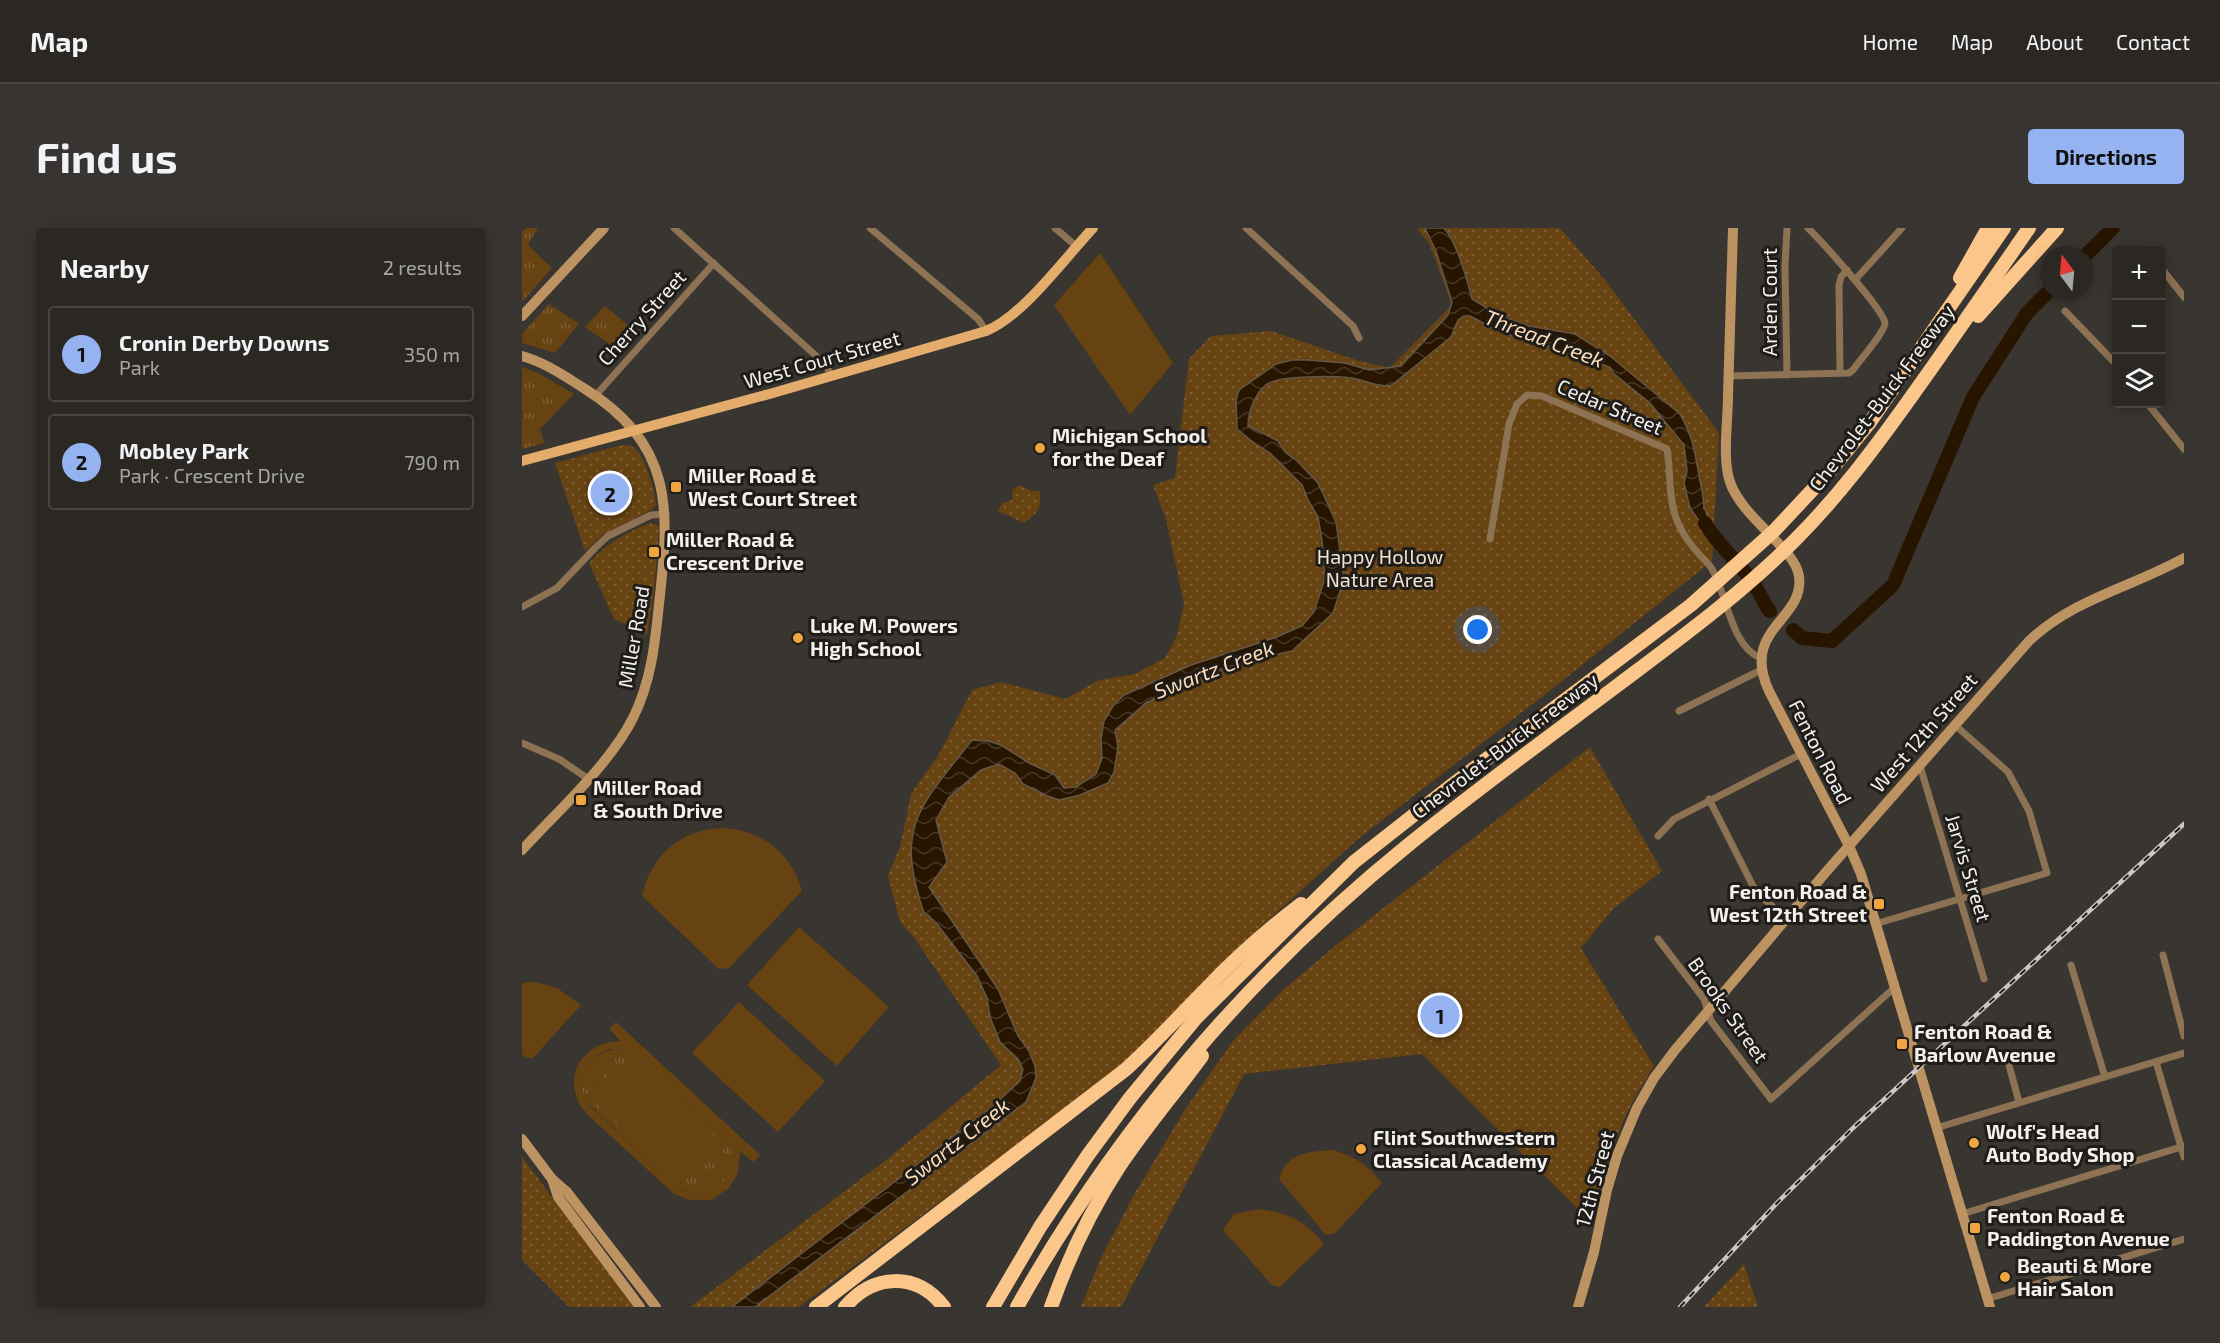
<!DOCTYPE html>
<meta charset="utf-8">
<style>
:root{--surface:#2b2824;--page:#373431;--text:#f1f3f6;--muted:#a6a6a6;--line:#474441;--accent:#95b2f1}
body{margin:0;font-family:"Exo 2",sans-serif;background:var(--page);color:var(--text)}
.controls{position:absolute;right:18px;top:18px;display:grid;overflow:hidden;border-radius:6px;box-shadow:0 3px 15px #0003}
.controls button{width:54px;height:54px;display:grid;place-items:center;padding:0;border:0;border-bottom:2px solid var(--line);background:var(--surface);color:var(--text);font:30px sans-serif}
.compass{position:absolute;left:1518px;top:18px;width:54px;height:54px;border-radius:50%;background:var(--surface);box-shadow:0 3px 15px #0003;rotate:344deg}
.you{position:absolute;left:956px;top:402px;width:21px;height:21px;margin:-15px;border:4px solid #fff;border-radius:50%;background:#1a73e8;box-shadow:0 0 0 9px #1a73e833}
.badge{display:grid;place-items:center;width:39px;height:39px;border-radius:50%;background:var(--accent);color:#111;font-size:20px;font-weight:700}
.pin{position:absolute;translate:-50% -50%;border:3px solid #fff;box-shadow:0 2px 6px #0006}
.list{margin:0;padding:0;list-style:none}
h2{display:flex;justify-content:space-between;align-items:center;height:78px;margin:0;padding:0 24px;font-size:26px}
h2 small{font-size:20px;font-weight:400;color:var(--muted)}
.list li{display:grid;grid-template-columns:39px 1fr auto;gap:18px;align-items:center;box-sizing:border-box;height:96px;margin:0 12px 12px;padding:0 12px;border:2px solid var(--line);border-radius:6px}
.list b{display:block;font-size:22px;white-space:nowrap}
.list p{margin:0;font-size:20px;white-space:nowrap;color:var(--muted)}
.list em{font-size:20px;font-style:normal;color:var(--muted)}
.icon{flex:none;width:33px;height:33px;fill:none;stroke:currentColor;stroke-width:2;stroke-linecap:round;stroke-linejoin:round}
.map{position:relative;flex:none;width:1662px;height:1079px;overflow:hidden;border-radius:6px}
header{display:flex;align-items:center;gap:36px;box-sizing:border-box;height:84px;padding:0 30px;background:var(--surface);border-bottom:2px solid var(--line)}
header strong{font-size:28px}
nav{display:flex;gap:33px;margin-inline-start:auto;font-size:21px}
.intro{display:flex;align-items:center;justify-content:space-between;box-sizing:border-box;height:144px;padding:0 36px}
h1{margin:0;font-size:42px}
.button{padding:15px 27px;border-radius:6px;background:var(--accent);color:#111;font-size:21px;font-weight:700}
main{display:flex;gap:36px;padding:0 36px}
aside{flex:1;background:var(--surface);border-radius:6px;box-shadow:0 3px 15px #0003}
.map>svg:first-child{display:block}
.grass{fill:url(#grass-tufts)}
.park{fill:url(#park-dots)}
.pitch{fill:#674312;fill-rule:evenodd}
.water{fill:url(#water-waves);stroke:#645747;stroke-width:1.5}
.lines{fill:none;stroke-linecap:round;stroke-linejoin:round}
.river{stroke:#271500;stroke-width:14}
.street{stroke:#8d7253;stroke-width:7}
.secondary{stroke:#bd9361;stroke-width:10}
.primary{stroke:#e3ac6b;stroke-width:10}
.highway{stroke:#fbc689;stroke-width:14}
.rail-casing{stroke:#cbc7c4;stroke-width:4.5}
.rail{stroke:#1f1d1a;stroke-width:2;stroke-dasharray:7;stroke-linecap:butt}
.poi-dot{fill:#f1a540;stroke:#1f1d1a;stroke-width:2}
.labels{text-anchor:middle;stroke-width:6;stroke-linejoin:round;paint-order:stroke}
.street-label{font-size:20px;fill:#f3f0ed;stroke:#1f1d1a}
.poi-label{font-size:20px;font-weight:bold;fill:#f3f0ed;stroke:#1f1d1a;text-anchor:start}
.park-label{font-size:20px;fill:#f2e2cf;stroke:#1f1d1a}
.water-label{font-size:21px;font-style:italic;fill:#ffddb8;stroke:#1f1d1a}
</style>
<header>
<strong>Map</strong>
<nav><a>Home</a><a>Map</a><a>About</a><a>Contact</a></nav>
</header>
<div class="intro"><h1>Find us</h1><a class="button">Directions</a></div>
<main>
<aside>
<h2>Nearby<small>2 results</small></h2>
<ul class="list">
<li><span class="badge">1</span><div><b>Cronin Derby Downs</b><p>Park</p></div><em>350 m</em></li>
<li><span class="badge">2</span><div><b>Mobley Park</b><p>Park · Crescent Drive</p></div><em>790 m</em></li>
</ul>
</aside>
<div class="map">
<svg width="1662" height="1079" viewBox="0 0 1662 1079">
<defs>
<pattern id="grass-tufts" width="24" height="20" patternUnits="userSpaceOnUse" patternTransform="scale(1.5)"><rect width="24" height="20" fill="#674312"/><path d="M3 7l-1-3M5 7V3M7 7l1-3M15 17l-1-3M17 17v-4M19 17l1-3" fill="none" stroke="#7d5e35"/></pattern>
<pattern id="park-dots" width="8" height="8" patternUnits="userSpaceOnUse" patternTransform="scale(1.5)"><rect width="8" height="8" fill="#674312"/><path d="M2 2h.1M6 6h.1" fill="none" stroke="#7d5e35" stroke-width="1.8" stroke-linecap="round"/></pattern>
<pattern id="water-waves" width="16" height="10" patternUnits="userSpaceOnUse" patternTransform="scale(1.5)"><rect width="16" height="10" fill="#271500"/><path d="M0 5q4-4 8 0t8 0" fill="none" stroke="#473726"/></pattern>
</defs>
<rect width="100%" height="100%" fill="#393530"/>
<g class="grass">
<path d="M0 0H16L6 17 30 40 0 74Z"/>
<path d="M27 76 57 96 33 125 0 115V106Z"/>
<path d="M83 78 116 106 100 125 63 99Z"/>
<path d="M0 139 16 145 52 166 18 201 22 215 0 221Z"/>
<path d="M97 821 110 824 118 830 205 911C226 946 190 981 155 959L64 874C50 848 69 821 97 821Z"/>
</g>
<g class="park">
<path d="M895 0H1038L1084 53 1197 205 1190 333 1025 465 836 611 707 728 599 839 277 1079H168L363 933 479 837 393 711 378 694 366 648 378 619 389 566 417 526 450 462 479 454 543 471 577 452 613 446 643 430 655 408 662 375 644 291 631 257 653 250 667 131 689 108 749 103 837 133 868 140 930 77 908 17Z"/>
<path d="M100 217C102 217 107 217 109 218 123 224 133 263 134 277L129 282 82 306 63 323 33 235Z"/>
<path d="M497 257 510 263H518C519 282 517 283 502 295L476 283 480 275 490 272V263Z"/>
<path d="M128 295 135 297 137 299 133 354 125 407 92 391 67 335C84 316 104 304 128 295Z"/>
<path d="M1068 519 1140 643 1091 681 1059 720 1132 838C1096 893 1084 933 1071 996L900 826 722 846 599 1079H559L579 1030 613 965 664 880 711 813 760 763 814 717Z"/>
<path d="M0 929 112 1079H47L0 1032Z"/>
<path d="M1222 1036 1236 1079H1182Z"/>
</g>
<g class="pitch">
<path d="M578 25 651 135 608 187 532 77Z"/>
<path d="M201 600C240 602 270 626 280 663L207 740 197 741 120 668C129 627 159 601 201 600Z"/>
<path d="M277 699 367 779 315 838 225 757Z"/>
<path d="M13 754 35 760 59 777 11 830H4L0 826V755Z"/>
<path d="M217 774 303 853 256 904 170 825Z"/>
<path d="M94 794 238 927 231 934 218 923 216 945 207 960 189 972H167L152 966 66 887C36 855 58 813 99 813L87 801ZM87 821H100L115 828 205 911C224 943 192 979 158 961L67 878C51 856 61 829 87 821Z"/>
<path d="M81 830 94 833 73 858C65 847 68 835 81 830Z"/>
<path d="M112 836 195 911 158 952 75 876Z"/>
<path d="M811 922C834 929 845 936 860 955L812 1006 804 1007 757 951C765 924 786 924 811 922Z"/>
<path d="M737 981C767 985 782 992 802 1016L758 1059 751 1058 701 1002 712 986Z"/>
</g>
<path class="water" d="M903 0H922C935 15 945 51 950 71L977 87 1007 98 1053 106 1088 128 1158 186C1172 210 1173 227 1178 253 1180 263 1182 271 1182 281H1183L1189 298 1192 301V314L1168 280 1162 255 1165 243 1162 217 1128 175 1091 145 1088 139 1018 115 980 105 948 88H942L936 92 929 109 870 157C857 160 843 152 829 150 812 148 759 147 745 156 733 165 726 184 726 198L756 213 763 224 775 233 796 255 814 294 822 351 811 385 770 423 738 430 703 440 650 462 624 475 593 502 596 519 592 544 586 555 558 567 537 572 523 567 501 556 493 545 477 536 459 542 427 569 414 592 425 634 407 659 476 761 496 808 507 823 513 838 514 850 504 874 233 1079H210L471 878 498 853 501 841 496 831 478 814 468 789 465 770 455 748 415 696 407 688 402 685C372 597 398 579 450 512L466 513 479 517 507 535 533 547 542 560 554 559 574 546 580 530 579 511 582 493 591 478 602 467 669 437 752 410 780 398 792 384 803 350 800 312 796 289 786 272 780 257 748 225 732 215 715 201 714 172 717 162 754 136 770 132H786L823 135 847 142 879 138 926 87 930 74 914 23Z"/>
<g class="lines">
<g class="river">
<path d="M1563 28 1591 0"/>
<path d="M1183 295C1197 320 1222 337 1236 363 1241 370 1242 377 1248 383"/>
<path d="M1271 402 1280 410 1310 413 1371 357 1451 169 1505 85 1527 63"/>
</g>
<g class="street">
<path d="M152 0 302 135 310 148"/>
<path d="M348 0 456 91 464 103"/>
<path d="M533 0 554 18"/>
<path d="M724 0 831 98 837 110"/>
<path d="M1640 41 1662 69"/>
<path d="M1333 52 1380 0"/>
<path d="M1543 83 1594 136"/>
<path d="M1318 145 1317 57 1319 49 1325 42"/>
<path d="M1265 147 1263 39 1265 0"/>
<path d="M1207 148 1327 145 1331 142C1337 133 1363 104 1363 95 1362 82 1298 12 1286 0"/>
<path d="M74 167 192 35"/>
<path d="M1626 176 1662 221"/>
<path d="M968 311 987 196 995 176 1005 167 1020 168 1145 221C1149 244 1146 268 1154 290 1158 302 1168 316 1176 325 1181 331 1188 336 1191 343 1205 367 1209 419 1239 430"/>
<path d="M0 379 35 360 73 320 86 308 129 287 144 286"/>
<path d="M1157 483 1239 442"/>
<path d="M0 515 37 531 65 550"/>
<path d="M1398 538 1462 751"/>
<path d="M1187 571 1234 664 1265 691"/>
<path d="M1136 608 1152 591 1279 526"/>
<path d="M1353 696 1525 645 1507 583 1486 544 1434 498"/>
<path d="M1136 711 1182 771 1189 793 1249 871 1372 760"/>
<path d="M1641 727 1662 808"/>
<path d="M1549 737 1583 849"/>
<path d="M1485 830 1497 874"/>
<path d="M1634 834 1662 929"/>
<path d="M1414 900 1662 825"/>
<path d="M1440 986 1662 918"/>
<path d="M1465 1071 1662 1011"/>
</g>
<g class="secondary">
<path d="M1211 0C1209 56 1208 112 1206 168 1206 193 1200 231 1208 254 1220 290 1273 320 1277 348 1283 393 1218 400 1247 463L1327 618 1339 646 1468 1079"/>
<path d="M0 88 82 0"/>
<path d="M0 128C22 134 41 147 60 159 152 216 148 279 137 376 133 416 129 454 111 490 88 536 35 584 0 622"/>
<path d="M0 911 30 951 45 964 134 1079"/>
<path d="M30 951 36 969 118 1079"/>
<path d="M1056 1079 1072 1024 1085 962 1095 928 1115 880 1132 850 1153 822 1304 644 1507 413C1551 371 1610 359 1662 330"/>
</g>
<path class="primary" d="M0 233 251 165 464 103C501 88 542 31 571 0"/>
<g class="highway">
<path d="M1438 50 1466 0"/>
<path d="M1456 88 1535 0"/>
<path d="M294 1079 603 842C632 816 658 787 685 760 714 729 745 702 779 676"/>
<path d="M323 1079C351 1046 394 1043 422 1079"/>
<path d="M471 1079 518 999 566 927 608 870 674 790 832 634 930 557 1169 377 1251 304 1309 242 1348 194 1482 0"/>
<path d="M495 1079C594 902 727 746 885 618 955 561 1028 508 1100 454 1160 409 1220 365 1273 312 1316 269 1352 221 1387 172 1428 115 1467 58 1507 0"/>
<path d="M529 1079C546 1031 569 982 597 939 623 900 653 865 680 828"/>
</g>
<g class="rail-casing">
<path id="rail" d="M1158 1079 1255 975 1331 900 1662 596"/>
</g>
<use href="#rail" class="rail"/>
</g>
<g class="poi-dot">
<circle cx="518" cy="220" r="6"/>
<rect x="148" y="253" width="12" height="12" rx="3"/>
<rect x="126" y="318" width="12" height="12" rx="3"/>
<circle cx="276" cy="410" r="6"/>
<rect x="53" y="566" width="12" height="12" rx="3"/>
<rect x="1351" y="670" width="12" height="12" rx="3"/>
<rect x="1374" y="810" width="12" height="12" rx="3"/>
<circle cx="1452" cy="915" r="6"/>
<circle cx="839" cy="921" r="6"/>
<rect x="1447" y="994" width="12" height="12" rx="3"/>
<circle cx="1483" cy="1049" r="6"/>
</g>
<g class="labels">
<g class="street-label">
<text transform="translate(1248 74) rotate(-90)" y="7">Arden Court</text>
<text transform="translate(120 90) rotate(-48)" y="7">Cherry Street</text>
<text transform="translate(300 132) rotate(-16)" y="7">West Court Street</text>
<text transform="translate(1360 170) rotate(-53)" y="7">Chevrolet-Buick Freeway</text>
<text transform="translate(1088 179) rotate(23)" y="7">Cedar Street</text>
<text transform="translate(112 409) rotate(-80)" y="7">Miller Road</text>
<text transform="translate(1402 505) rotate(-49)" y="7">West 12th Street</text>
<text transform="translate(983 518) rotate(-37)" y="7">Chevrolet-Buick Freeway</text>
<text transform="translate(1298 524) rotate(63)" y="7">Fenton Road</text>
<text transform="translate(1446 640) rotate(73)" y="7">Jarvis Street</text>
<text transform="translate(1206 782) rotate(55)" y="7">Brooks Street</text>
<text transform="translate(1073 951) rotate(-75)" y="7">12th Street</text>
</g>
<g class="poi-label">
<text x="530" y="215">Michigan School<tspan x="530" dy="23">for the Deaf</tspan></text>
<text x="166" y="255">Miller Road &amp;<tspan x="166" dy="23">West Court Street</tspan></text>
<text x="144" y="319">Miller Road &amp;<tspan x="144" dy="23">Crescent Drive</tspan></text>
<text x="288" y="405">Luke M. Powers<tspan x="288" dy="23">High School</tspan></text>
<text x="71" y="567">Miller Road<tspan x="71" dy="23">&amp; South Drive</tspan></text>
<text x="1345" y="671" text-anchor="end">Fenton Road &amp;<tspan x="1345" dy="23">West 12th Street</tspan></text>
<text x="1392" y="811">Fenton Road &amp;<tspan x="1392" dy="23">Barlow Avenue</tspan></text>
<text x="1464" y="911">Wolf's Head<tspan x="1464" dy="23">Auto Body Shop</tspan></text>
<text x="851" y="917">Flint Southwestern<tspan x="851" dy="23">Classical Academy</tspan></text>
<text x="1465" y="995">Fenton Road &amp;<tspan x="1465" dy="23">Paddington Avenue</tspan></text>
<text x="1495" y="1045">Beauti &amp; More<tspan x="1495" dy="23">Hair Salon</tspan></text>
</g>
<g class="park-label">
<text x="858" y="336">Happy Hollow<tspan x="858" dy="23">Nature Area</tspan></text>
</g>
<g class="water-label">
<text transform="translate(1022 111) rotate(21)" y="7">Thread Creek</text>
<text transform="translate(692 442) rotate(-21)" y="7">Swartz Creek</text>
<text transform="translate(435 914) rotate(-38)" y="7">Swartz Creek</text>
</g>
</g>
</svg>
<div class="controls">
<button>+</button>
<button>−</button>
<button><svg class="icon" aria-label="layers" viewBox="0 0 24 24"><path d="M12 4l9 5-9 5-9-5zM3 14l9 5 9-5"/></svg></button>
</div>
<svg class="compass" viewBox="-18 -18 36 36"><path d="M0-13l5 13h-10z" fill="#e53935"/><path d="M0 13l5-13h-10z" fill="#a6a6a6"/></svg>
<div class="you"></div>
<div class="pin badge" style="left:918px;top:787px">1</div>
<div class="pin badge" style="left:88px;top:265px">2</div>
</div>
</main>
